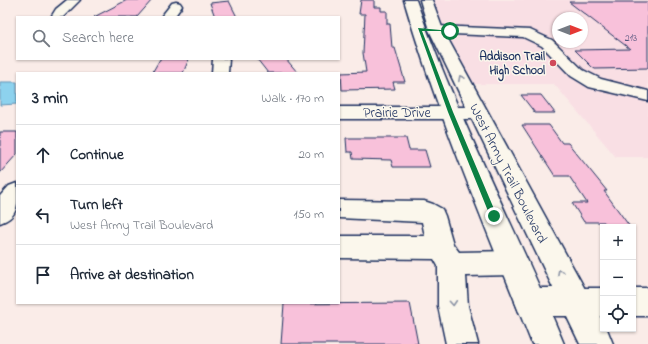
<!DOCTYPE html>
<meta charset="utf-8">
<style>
:root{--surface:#fff;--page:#f6f6f7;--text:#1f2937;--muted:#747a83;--line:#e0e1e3}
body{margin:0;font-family:"Indie Flower",sans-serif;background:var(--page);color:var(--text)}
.controls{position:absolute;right:12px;bottom:12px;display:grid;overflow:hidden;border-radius:0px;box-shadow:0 1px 3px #0004}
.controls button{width:36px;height:36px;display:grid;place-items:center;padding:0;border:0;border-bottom:1px solid var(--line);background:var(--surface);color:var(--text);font:20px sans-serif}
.compass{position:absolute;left:552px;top:12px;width:36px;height:36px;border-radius:50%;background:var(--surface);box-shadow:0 1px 3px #0004;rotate:90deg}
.stop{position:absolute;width:12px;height:12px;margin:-9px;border:3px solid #0b8043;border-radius:50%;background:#fff}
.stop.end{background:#0b8043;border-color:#fff;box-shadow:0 1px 4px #0008}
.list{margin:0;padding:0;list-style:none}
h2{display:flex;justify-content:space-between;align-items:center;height:52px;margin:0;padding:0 16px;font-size:17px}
h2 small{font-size:13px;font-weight:400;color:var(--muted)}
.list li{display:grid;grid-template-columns:26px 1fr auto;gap:12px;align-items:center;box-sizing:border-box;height:60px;padding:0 16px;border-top:1px solid var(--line)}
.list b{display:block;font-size:15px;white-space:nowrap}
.list p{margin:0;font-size:13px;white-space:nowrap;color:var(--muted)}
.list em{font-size:13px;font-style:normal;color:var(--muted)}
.icon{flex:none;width:22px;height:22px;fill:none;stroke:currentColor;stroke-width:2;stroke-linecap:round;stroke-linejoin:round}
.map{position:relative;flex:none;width:648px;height:344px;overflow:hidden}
.search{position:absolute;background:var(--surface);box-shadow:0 1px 3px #0004;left:16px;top:16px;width:324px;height:44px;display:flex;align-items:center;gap:10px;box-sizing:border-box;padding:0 14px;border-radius:0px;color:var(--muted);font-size:15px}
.panel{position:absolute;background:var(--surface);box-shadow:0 1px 3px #0004;left:16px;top:72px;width:324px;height:232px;border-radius:0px}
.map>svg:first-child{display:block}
.built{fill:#f9dfe4;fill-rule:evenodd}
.water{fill:#8dd2ee;stroke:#5f91b4}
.building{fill:#f8c1da;stroke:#1b2f5e}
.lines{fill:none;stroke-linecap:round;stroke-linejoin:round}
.minor-casing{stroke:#1b2f5e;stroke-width:3}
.major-casing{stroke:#1b2f5e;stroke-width:3}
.minor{fill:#fbf7ec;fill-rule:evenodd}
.major{fill:#fbf7ec;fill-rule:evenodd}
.oneway{stroke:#8b93a5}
.route{fill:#0b8043}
.poi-dot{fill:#d1495b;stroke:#fbf7ec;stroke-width:1.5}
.labels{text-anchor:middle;stroke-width:3;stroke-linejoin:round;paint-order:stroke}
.far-number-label{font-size:10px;fill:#52547d}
.far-poi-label{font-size:12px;font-weight:bold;fill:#1b2f5e;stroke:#fbf7ec;text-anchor:end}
.street-label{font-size:14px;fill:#1b2f5e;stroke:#fbf7ec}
</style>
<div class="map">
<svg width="648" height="344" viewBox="0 0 648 344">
<rect width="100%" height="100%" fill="#faece8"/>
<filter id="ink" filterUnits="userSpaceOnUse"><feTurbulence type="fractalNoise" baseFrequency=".025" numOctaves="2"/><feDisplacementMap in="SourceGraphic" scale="8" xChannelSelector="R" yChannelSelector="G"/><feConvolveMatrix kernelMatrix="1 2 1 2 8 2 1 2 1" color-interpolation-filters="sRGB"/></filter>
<g filter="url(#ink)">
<path class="built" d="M431 0H648V157H616L554 84H470L440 28ZM558 18H582V42H558Z"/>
<path class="water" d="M0 82H17V104L0 105Z"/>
<g class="building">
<path d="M127 0H152L137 17H94Z"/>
<path d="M361 0H374V7H381V11H387V24H390L392 48H395L405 82H393L395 89 342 90 341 73 366 72 363 53 365 14H359Z"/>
<path d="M229 1 237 17H215L210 3Z"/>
<path d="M569 2H648V68L595 69 592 67 575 50 630 49Z"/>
<path d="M160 59H189L183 73H152Z"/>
<path d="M257 59H286L298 73H268Z"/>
<path d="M521 95H541L555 113H535Z"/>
<path d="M522 125H549L562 143H568L607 191H604L630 227H608L604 222H584L572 203H587L569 176H555Z"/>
<path d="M0 132H17V154L0 173Z"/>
<path d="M346 138H406L409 150H425L430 167H393L391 160 353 159 352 152H347Z"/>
<path d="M410 303 418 344H281L284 304Z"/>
</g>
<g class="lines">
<g class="minor-casing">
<g id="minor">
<path d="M67 0H80L63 17H51L56 9Z"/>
<path d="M176 2 180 3 182 6 174 17H161L172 3Z"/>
<path d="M436 26 530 30 552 40 583 70 601 79 648 91V101L589 87 571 76 542 46 523 37 431 33 429 30 431 27Z"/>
<path d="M213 59H229L228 73H212Z"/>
<path d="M339 107H479L485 109 488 113 485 117 479 119H339Z"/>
<path d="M17 183C17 202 21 216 0 223V196L9 186Z"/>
<path d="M339 200 424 201 433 204 442 209 445 216 453 244 459 252 513 251 523 254 527 263 523 272 513 275 466 276 468 306 478 344H446L438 306V266L434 259 339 258V236H425L422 222 339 218Z"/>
<path d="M530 288H603V316H530L519 312 515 302 519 292Z"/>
<rect x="633" y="288" width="15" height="28"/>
</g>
</g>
<g class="major-casing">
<g id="major">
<path d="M404 0H416C457 118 516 228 564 344H532C487 230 438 117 404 0Z"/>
<path d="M420 0H432L443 30 603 322V329H607L613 344H580L429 30Z"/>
</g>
</g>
<use href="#minor" class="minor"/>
<use href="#major" class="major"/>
</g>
<defs><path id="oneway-chevron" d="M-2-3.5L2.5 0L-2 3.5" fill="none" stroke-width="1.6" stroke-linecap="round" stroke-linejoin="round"/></defs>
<g class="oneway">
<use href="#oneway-chevron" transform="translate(461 78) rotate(-117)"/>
<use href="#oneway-chevron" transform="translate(560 272) rotate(-117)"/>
<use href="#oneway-chevron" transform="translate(453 303) rotate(86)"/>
</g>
</g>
<path class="route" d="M418 28 452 31H422L453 112 497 216 496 218H491L490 216 448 112Z"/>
<circle class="poi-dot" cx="553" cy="63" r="4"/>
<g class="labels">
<g class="far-number-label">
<text x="631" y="41">213</text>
</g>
<g class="far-poi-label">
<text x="545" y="60">Addison Trail<tspan x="545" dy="14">High School</tspan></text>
</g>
<g class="street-label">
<text x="397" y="117">Prairie Drive</text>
<text transform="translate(509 173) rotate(63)" y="5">West Army Trail Boulevard</text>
</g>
</g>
</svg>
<div class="controls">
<button>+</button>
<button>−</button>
<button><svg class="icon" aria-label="locate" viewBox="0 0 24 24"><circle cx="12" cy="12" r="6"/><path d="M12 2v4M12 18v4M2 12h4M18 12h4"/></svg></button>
</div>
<svg class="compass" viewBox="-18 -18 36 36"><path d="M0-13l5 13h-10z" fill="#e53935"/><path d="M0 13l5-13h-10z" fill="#747a83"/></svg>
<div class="stop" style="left:450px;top:31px"></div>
<div class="stop end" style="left:494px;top:216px"></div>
<div class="search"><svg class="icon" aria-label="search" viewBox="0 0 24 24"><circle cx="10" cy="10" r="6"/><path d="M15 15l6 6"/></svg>Search here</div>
<section class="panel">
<h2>3 min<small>Walk · 170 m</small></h2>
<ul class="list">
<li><svg class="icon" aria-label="ahead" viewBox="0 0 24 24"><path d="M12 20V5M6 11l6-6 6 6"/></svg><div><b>Continue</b></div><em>20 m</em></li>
<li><svg class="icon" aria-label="left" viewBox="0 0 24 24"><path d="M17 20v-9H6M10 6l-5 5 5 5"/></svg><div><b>Turn left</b><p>West Army Trail Boulevard</p></div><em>150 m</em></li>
<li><svg class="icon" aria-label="arrive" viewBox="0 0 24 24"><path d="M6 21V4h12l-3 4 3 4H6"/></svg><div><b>Arrive at destination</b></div></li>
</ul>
</section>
</div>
